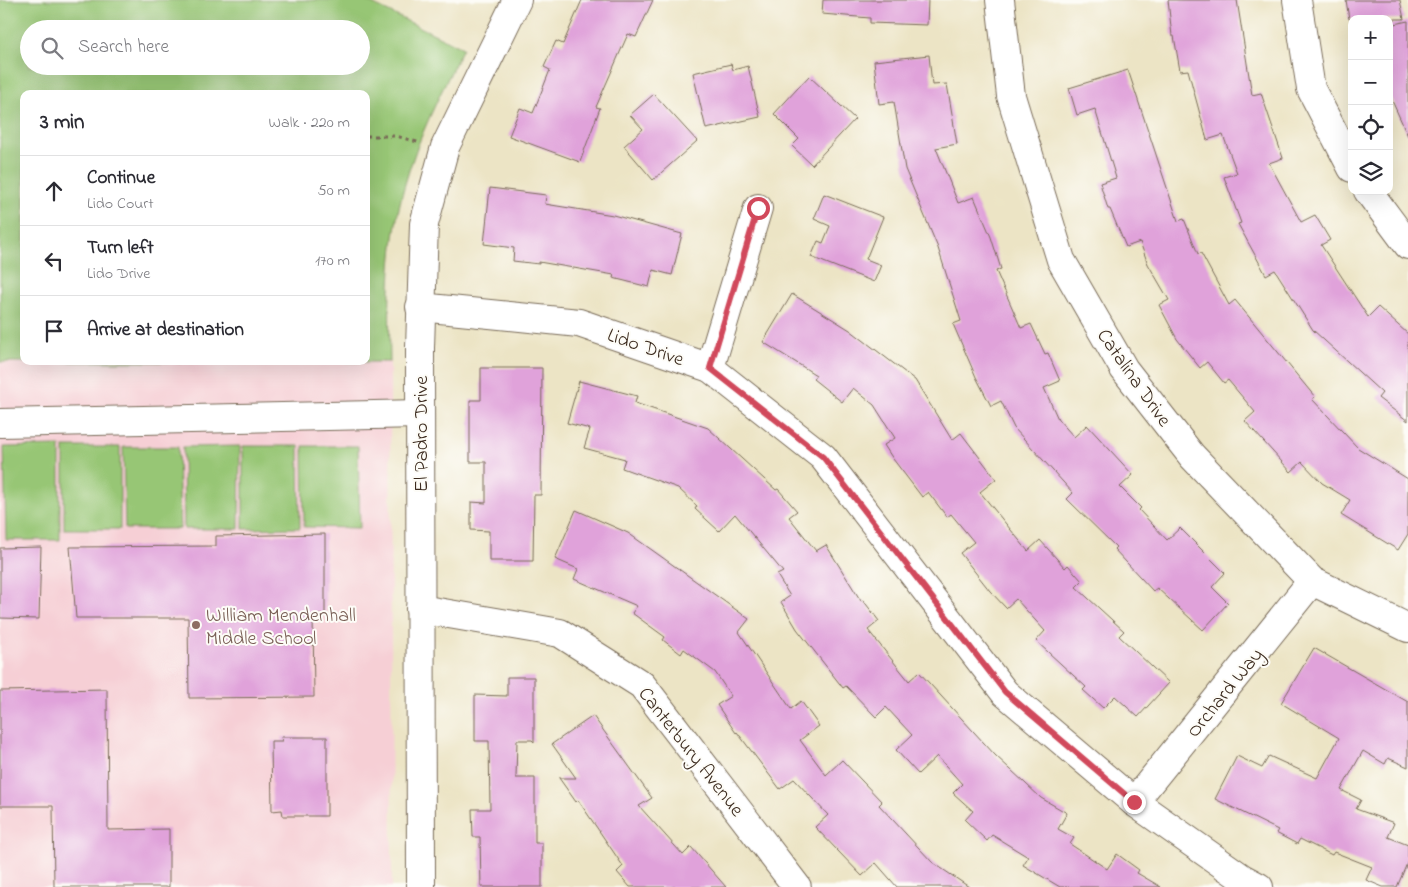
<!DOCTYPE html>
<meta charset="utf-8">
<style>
:root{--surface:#fff;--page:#f7f7f7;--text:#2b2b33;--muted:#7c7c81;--line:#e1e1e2}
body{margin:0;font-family:"Indie Flower",sans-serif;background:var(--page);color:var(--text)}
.controls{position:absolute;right:15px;top:15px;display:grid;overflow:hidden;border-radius:10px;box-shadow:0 5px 20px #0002}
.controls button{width:45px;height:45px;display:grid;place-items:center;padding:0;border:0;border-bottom:1px solid var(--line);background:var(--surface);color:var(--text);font:25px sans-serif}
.stop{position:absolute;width:15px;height:15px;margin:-11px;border:4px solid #d1495b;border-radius:50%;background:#fff}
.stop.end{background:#d1495b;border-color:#fff;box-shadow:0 1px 5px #0008}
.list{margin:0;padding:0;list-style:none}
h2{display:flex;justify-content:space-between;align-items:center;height:65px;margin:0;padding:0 20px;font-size:21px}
h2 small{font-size:16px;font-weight:400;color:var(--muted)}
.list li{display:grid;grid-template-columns:32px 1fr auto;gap:15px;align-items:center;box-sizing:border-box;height:70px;padding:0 20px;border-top:1px solid var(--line)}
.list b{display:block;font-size:19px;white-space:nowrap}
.list p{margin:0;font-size:16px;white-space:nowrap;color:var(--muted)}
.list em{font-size:16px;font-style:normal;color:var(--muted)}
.icon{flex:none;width:28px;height:28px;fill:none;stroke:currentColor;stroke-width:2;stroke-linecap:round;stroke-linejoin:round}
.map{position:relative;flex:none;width:1408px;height:887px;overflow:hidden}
.search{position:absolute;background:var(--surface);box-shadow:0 5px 20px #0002;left:20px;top:20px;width:350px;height:55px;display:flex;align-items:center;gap:12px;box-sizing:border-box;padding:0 18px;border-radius:28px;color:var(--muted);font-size:19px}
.panel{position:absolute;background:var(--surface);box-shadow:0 5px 20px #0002;left:20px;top:90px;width:350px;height:275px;border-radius:10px}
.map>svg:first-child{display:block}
.built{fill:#f6cfd5}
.green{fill:#97c675;stroke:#69784a;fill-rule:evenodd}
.building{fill:#e0a2da}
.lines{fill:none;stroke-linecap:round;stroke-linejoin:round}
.minor-casing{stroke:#796b58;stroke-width:30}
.path{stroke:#796b58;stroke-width:3;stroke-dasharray:4 4;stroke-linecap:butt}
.minor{stroke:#fff;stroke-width:28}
.route{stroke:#d1495b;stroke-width:6}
.education-dot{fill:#8d6e63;stroke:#fdfcf7;stroke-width:2}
.labels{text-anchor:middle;stroke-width:4;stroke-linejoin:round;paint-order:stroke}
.street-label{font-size:20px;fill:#3b2a1e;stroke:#fdfcf7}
.education-label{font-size:20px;fill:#785e54;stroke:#fdfcf7;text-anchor:start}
</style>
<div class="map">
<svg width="1408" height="887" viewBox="0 0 1408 887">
<rect width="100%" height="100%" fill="#fdfcf7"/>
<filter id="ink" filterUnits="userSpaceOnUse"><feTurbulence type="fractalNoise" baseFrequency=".02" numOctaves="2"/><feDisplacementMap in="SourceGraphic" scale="10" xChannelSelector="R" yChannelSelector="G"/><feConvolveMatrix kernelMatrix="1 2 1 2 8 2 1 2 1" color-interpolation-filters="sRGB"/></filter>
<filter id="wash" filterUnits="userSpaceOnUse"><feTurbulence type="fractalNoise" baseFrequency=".0096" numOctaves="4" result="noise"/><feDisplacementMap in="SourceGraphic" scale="20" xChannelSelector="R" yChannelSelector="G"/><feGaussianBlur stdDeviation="1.12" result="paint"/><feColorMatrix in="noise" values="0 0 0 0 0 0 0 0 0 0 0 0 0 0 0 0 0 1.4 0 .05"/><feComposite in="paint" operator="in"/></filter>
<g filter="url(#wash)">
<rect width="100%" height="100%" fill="#ece4c5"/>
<path class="built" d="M390 362 392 887H0V363Z"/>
<g class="green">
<path d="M0 0H364L463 48C441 92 418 137 405 184 388 242 389 303 390 362H0ZM29 29H361V66H29ZM24 94H366V361H24Z"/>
<path d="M60 446V540H6L4 447Z"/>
<path d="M240 446 239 529H184L183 447Z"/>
<path d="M243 446H299L300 528 243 529Z"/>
<path d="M303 446H358L360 528 304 527Z"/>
<rect x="64" y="447" width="56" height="82"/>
<path d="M123 447H178L180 529H125Z"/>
</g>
<g id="blocks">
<g class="building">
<path d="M582 0H653L636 37 628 34 596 107 600 108 580 162 509 136 520 108 533 113 550 70 544 67 556 41 563 44Z"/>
<path d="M823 0H928L927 25 870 23V18L822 14Z"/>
<path d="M1168 0H1237L1252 95 1261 93 1283 158 1269 163 1301 222 1315 215 1330 240 1321 245 1368 317 1378 307 1408 334V421L1378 398 1382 393 1313 330 1275 270 1266 275 1238 224 1241 223 1224 177 1237 173 1223 135 1207 140 1188 70 1180 71 1174 36H1172Z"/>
<path d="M1346 0H1400L1404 19H1349Z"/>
<path d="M1408 21V136L1389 94V25Z"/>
<path d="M929 55 932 85 947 84 957 144 936 148 958 203 974 197 991 237 1001 269 996 271 1021 328 1031 324 1045 354 1048 353 1060 381 1044 388 1058 419 1074 437 1087 425 1133 475 1120 487 1141 508 1139 510 1167 540 1180 528 1225 573 1212 587 1228 603 1203 630 1157 588 1153 591 1114 549 1116 547 1067 499 1073 493 1014 428 1001 401 991 406 976 377 953 324 961 321 938 248 905 169 894 102 879 104 874 61Z"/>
<path d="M731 64 733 70 748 66 760 117 706 129 693 73Z"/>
<path d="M1128 70 1178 221 1184 219 1198 254 1201 253 1229 305 1235 300 1315 397 1312 399 1358 448 1408 479V534L1398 550 1341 515 1350 500 1322 483 1302 462 1291 472 1245 421 1255 412 1228 380 1224 383 1207 362 1200 368 1177 339 1159 305 1169 300 1148 264 1140 242 1126 247 1110 209H1108L1100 183 1116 178 1095 109 1077 115 1069 88Z"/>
<path d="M809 76 855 119 812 165 792 146 799 139 774 114Z"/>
<path d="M654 94 697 141 653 180 624 146 643 129 630 115Z"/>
<path d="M490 188 546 195 545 204 613 215 682 234 672 275 653 270 649 287 613 278 614 275 539 262V264L513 261 514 248 484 244Z"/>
<path d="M824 194 883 217 866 259 881 265 874 282 811 257 818 241 823 243 830 226 814 219Z"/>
<path d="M792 294 850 330 915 380 952 440 961 433 996 479 980 492 1028 551 1040 540 1065 568 1068 565 1082 581 1076 587 1124 631 1119 636 1169 683 1138 717 1115 696 1103 708 1083 690 1086 687 1036 641 1045 631 1016 599 1006 608 990 591 960 553 974 542 951 514 947 517 928 492 922 497 893 459 884 445 895 438 874 405 853 388 842 402 813 379 816 375 763 342Z"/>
<path d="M481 368H542L541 495H534L533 561H489V531L471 530V502L486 503V462H470V400H481Z"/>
<path d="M579 381 637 396 635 403 708 428 776 490 778 489 797 511 789 517 816 551 826 545 861 601 863 600 879 621 868 630 909 681 919 672 995 755 1041 798 1067 813 1058 829 1074 838 1070 844 1107 869 1117 854 1139 870 1137 873 1161 887H1060L1023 865 1028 857 992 835 987 841 965 820 973 811 953 793 962 784 937 756 918 774 896 750 912 735 886 707 876 717 846 686 843 688 797 629 781 602 790 596 777 575 783 572 735 514 719 531 695 509 697 506 678 488 622 468 625 459 584 448 590 429 567 423Z"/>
<path d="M576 510 628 533 749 619 739 632 791 709 801 701 819 726 800 740 826 775 842 760 882 802 879 805 932 862 969 887H897L876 863 862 876 815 827 828 815 794 779 780 789 737 732 736 733 717 705 731 696 715 672 684 649 681 654 663 640 665 637 632 613 637 606 574 579 578 569 555 559Z"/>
<path d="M325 534V615H313L314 697 189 698 188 618H76L70 547 216 546V536Z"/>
<path d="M41 547 39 619 0 618V548Z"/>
<path d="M1314 648 1408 702V767L1388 758 1385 764 1363 751 1341 790 1361 800 1356 809 1394 823 1388 837 1408 845V861L1397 887H1383L1366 880 1372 867 1334 852 1332 855 1300 839 1297 844 1276 833 1278 830 1215 799 1237 756 1262 768 1269 756 1317 778 1339 738 1281 703Z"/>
<path d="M507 677H534V742L532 740H517L516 778H535V843H542V887H481L480 837H473L472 809H490L489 741H475V695L507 696Z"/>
<path d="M107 689 108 830 169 829V887H54L53 806H0V691Z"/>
<path d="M593 716 652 798 639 806 683 855 691 847 726 887H630L617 872 623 866 578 800 576 802 559 778H576L552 744Z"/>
<path d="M281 737H327V816H283L282 810 272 811 271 741H282Z"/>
</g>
</g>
</g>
<g filter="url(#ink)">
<use href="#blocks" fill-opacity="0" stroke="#796b58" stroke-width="1"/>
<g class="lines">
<g class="minor-casing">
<g id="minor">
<path d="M1000 0 1011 96 1061 260 1124 369 1192 456 1312 581 1408 628"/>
<path d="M1297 0 1311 89 1352 168"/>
<path d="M1368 191 1408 245"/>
<path d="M420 307 579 323 710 368 823 457 1005 693 1134 802 1242 878 1259 887"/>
<path d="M710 368 758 208"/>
<path d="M0 423 420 414"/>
<path d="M420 609 560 633 642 685 797 887"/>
<path d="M1134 802 1312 581"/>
<path d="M421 887 420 348 424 224 445 147 517 0"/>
</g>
</g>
<path class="path" d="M366 136H396L421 143"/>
<use href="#minor" class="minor"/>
</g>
</g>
<g class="lines" filter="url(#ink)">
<path class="route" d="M758 208 710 368 823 457 1005 692 1134 802"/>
</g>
<circle class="education-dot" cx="196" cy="625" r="5"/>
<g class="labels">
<g class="street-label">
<text transform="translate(646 346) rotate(19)" y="7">Lido Drive</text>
<text transform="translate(1135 377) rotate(55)" y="7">Catalina Drive</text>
<text transform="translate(420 434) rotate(-90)" y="7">El Padro Drive</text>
<text transform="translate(1224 692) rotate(-51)" y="7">Orchard Way</text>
<text transform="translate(692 751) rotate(52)" y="7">Canterbury Avenue</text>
</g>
<g class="education-label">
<text x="206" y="621">William Mendenhall<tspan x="206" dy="23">Middle School</tspan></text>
</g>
</g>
</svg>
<div class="controls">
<button>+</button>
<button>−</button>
<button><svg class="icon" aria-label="locate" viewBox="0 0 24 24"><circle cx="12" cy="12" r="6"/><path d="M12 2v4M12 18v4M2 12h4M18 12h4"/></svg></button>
<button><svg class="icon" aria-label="layers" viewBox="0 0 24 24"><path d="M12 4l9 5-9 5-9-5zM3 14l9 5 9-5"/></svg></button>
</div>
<div class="stop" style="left:758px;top:208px"></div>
<div class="stop end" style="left:1134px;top:802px"></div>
<div class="search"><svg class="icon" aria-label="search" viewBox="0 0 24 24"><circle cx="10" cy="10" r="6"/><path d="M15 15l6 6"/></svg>Search here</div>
<section class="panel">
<h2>3 min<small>Walk · 220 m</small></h2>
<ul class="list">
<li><svg class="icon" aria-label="ahead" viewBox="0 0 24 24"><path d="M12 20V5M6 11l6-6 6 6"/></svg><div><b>Continue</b><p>Lido Court</p></div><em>50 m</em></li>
<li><svg class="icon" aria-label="left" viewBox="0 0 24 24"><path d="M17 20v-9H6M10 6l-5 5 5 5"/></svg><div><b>Turn left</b><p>Lido Drive</p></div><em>170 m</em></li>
<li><svg class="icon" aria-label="arrive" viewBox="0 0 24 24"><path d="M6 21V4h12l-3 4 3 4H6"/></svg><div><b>Arrive at destination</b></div></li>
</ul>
</section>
</div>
